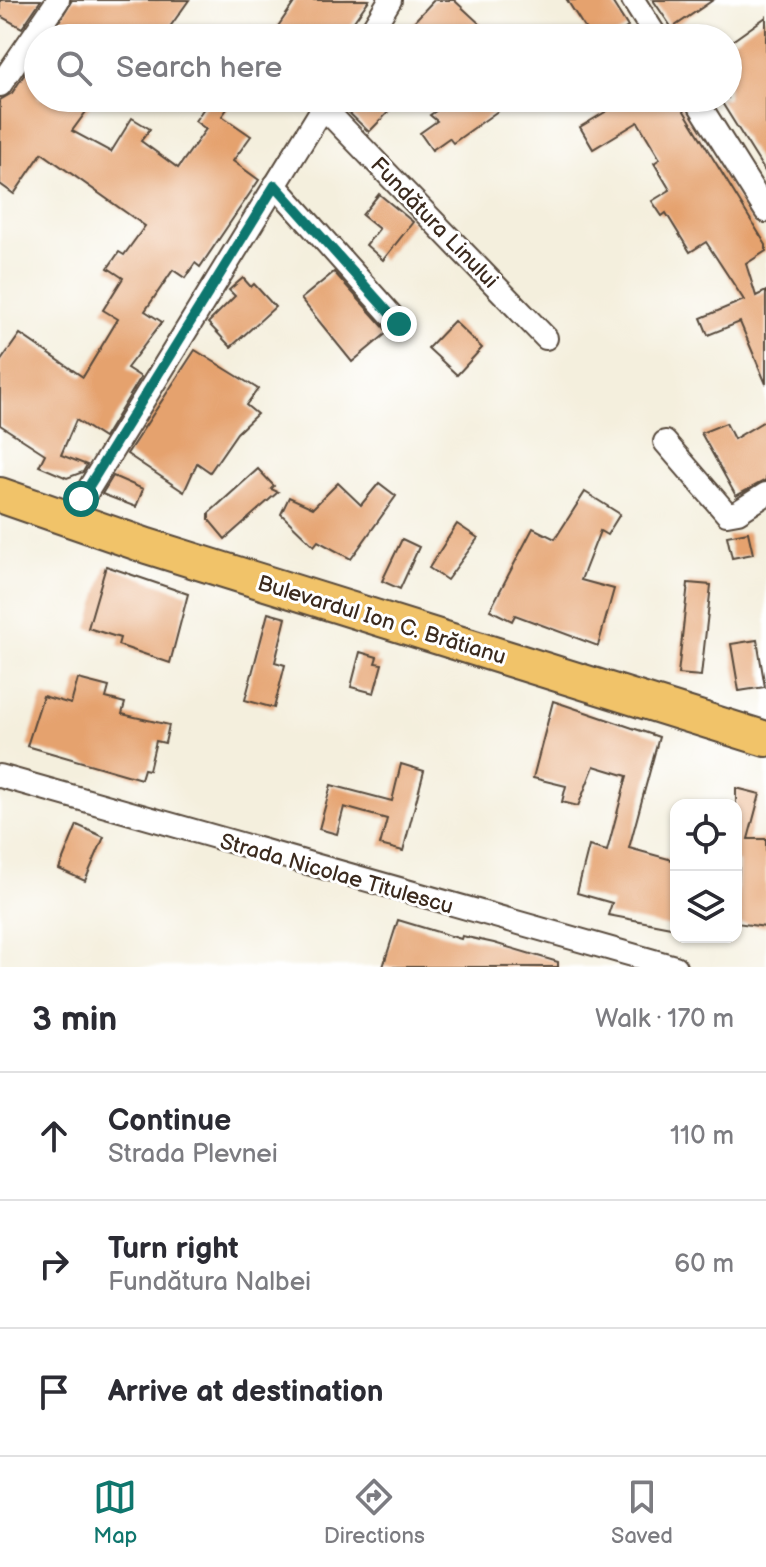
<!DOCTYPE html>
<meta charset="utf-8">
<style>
:root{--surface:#fff;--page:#f2f2f3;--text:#2b2b33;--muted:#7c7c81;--line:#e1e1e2;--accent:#0f766e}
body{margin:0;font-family:"Balsamiq Sans",sans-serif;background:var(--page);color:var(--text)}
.controls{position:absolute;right:24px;bottom:24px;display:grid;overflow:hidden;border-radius:16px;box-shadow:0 2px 6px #0004}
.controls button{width:72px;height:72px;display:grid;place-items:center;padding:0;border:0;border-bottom:2px solid var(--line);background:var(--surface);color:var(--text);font:40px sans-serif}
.stop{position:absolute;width:24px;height:24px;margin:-18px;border:6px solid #0f766e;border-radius:50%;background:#fff}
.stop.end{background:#0f766e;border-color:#fff;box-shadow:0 2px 8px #0008}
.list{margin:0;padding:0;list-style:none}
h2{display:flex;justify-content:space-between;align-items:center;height:104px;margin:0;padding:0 32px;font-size:34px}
h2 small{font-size:26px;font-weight:400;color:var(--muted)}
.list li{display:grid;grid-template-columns:52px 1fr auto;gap:24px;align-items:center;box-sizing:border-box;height:128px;padding:0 32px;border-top:2px solid var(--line)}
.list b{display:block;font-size:30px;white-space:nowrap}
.list p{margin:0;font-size:26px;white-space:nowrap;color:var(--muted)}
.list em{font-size:26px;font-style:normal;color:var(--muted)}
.icon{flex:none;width:44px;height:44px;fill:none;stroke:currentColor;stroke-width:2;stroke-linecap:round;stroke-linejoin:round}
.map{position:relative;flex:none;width:766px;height:967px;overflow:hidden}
.search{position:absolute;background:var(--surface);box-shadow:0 2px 6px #0004;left:24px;right:24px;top:24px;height:88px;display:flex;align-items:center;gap:20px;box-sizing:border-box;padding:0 28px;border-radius:44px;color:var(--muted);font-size:30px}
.sheet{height:488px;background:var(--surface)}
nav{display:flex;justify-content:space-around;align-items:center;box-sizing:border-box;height:112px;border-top:2px solid var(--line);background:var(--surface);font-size:22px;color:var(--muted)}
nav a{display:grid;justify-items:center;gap:4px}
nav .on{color:var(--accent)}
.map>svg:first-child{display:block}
.building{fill:#e5a26e}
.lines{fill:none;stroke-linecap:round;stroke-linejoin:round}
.minor-casing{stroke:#57483b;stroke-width:26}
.primary-casing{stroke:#57483b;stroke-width:38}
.minor{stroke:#fff;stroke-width:22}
.primary{stroke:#f1c369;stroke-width:34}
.route{stroke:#0f766e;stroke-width:10}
.labels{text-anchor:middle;stroke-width:6;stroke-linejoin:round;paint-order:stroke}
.street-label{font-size:22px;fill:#3b2a1e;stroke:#fff}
</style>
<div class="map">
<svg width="766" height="967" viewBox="0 0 766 967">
<rect width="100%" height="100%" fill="#fff"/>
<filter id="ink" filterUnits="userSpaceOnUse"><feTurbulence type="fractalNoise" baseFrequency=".0125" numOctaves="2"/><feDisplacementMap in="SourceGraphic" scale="16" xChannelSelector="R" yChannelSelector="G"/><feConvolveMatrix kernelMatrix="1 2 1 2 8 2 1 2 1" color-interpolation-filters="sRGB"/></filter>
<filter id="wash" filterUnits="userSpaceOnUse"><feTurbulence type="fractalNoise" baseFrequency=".006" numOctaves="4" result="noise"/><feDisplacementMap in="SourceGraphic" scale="32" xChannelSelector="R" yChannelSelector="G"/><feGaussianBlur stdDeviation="1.8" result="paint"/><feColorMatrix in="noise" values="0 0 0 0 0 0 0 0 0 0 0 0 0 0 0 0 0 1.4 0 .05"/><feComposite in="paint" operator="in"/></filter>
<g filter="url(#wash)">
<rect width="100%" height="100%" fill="#f4efdd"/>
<g id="blocks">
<g class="building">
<path d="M0 0H41L22 28 0 16Z"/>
<path d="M72 0H189L162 38H49Z"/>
<path d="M296 0H369L342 38H270Z"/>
<path d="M434 0H454L481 25 469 38H419L408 28Z"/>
<path d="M567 0H611L628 27 610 38H591Z"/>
<path d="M653 0H713L672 28Z"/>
<path d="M766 17V173L719 98H728V44Z"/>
<path d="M38 54V98H96L72 131 111 152 132 118 150 129 141 141 178 168 206 129 195 121 211 98H235L222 116 251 136 233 161 259 180 200 267 195 263 185 278 173 270 145 311 162 322 127 368 141 377 104 438 76 420 61 455 87 465 83 472 67 478 39 466 45 454 0 425V362L20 334 83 377 118 319 103 310 123 278 108 268 119 252 124 255 145 226 42 153 14 194 0 184V100L12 93Z"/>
<path d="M343 98H402L369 132 341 105Z"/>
<path d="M455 98H516L453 143 449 138 432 150 420 133 437 121 430 115Z"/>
<path d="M629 98H676L766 245V251L746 264 756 296 766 291V384L740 322 708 335 701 318 744 300 706 242 690 252 666 213 662 216 652 201 670 190 654 163 660 159 638 122 593 149 580 127Z"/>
<path d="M379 194 413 222 383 260 366 245 379 229 362 215Z"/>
<path d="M334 272 388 332 352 362 301 299Z"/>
<path d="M243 278 251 287 254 284 275 307 231 347 208 323 235 296 229 290Z"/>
<path d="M454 321 482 348 457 375 428 348Z"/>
<path d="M195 350 258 389 246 405 257 414 237 433 210 472 197 463 184 492 127 454Z"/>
<path d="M766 420V480L736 496 701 433 726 423 734 439Z"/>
<path d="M258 469 274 486 271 489 278 492 225 539 209 520V513Z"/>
<path d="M113 476 143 489 136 507 102 494Z"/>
<path d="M338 483 361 505 379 483 396 496 351 559 318 541 314 546 281 514 289 497 313 508Z"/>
<path d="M585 492 620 514 607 535 600 531 581 580 614 589 598 646 515 615 512 621 490 610 533 528 555 539Z"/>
<path d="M457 524 478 538 447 580 429 568Z"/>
<path d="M748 532 753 554 732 558 727 536Z"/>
<path d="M402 539 419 547 400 589 382 581Z"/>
<path d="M106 566 188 594 170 663 118 645 120 638 88 628Z"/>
<path d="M688 583 711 585 701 676 678 674Z"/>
<path d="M268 613 286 618 275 662 285 665 274 708 245 700Z"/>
<path d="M757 640 765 687 739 691 731 644Z"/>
<path d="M360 652 377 657 375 663 382 664 374 693 351 687Z"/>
<path d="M78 679 109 687 106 698 125 703 122 714 169 725 165 743 156 741 149 770 144 769 141 779 27 746 43 696 71 704Z"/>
<path d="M553 701 659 737 629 848 676 861V928L608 915 612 903 577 893 589 846 607 851 627 776 594 766 578 806 562 802 566 786 533 778Z"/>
<path d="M401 764 424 771 403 851 380 845 387 819 344 807 337 834 319 829 331 785 392 801Z"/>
<path d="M736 788 760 794 748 839H766V927L736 923 739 862 736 861Z"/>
<path d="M77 825 104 837 85 881 59 869Z"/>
<path d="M398 920 461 939 462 936 494 943 558 962V967H383Z"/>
</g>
</g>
</g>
<g filter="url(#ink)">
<use href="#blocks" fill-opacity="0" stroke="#57483b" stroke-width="2"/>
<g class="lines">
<g class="minor-casing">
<g id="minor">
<path d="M633 0 657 38"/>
<path d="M367 38 390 0"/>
<path d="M0 85 58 0"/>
<path d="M695 98 766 211"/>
<path d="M323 107 546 338"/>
<path d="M275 185 399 324"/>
<path d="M665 442 727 514 738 512 766 494"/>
<path d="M69 521 329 98"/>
<path d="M0 776 675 967"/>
</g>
</g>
<g class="primary-casing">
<path id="primary" d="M0 495 147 546 766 739"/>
</g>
<use href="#minor" class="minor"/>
<use href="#primary" class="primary"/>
</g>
</g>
<g class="lines" filter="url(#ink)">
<path class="route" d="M81 499 275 185 399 324"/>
</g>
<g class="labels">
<g class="street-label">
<text transform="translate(435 222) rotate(46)" y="8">Fundătura Linului</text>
<text transform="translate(382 619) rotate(17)" y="8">Bulevardul Ion C. Brătianu</text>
<text transform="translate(337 873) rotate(16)" y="8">Strada Nicolae Titulescu</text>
</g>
</g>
</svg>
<div class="controls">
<button><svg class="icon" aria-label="locate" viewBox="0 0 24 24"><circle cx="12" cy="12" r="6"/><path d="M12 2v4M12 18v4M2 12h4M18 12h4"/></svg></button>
<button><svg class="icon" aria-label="layers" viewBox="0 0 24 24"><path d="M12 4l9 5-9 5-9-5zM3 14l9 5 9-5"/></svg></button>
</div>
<div class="stop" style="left:81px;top:499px"></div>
<div class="stop end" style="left:399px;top:324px"></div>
<div class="search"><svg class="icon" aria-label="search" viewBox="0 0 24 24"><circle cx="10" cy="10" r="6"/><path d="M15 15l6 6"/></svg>Search here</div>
</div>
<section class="sheet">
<h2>3 min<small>Walk · 170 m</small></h2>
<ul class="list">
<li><svg class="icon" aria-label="ahead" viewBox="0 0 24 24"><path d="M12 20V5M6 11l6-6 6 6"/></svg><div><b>Continue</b><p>Strada Plevnei</p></div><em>110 m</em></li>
<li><svg class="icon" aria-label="right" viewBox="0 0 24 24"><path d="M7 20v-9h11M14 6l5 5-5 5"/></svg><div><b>Turn right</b><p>Fundătura Nalbei</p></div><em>60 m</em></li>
<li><svg class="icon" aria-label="arrive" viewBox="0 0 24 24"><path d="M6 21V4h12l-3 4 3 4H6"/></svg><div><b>Arrive at destination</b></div></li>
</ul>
</section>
<nav>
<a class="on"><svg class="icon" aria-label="map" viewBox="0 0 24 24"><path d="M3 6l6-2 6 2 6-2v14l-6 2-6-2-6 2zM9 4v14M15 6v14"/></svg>Map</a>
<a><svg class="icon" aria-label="directions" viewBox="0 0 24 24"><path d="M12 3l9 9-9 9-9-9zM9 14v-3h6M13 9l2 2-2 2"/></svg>Directions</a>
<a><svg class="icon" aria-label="saved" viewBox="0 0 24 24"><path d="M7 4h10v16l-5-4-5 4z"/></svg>Saved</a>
</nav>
